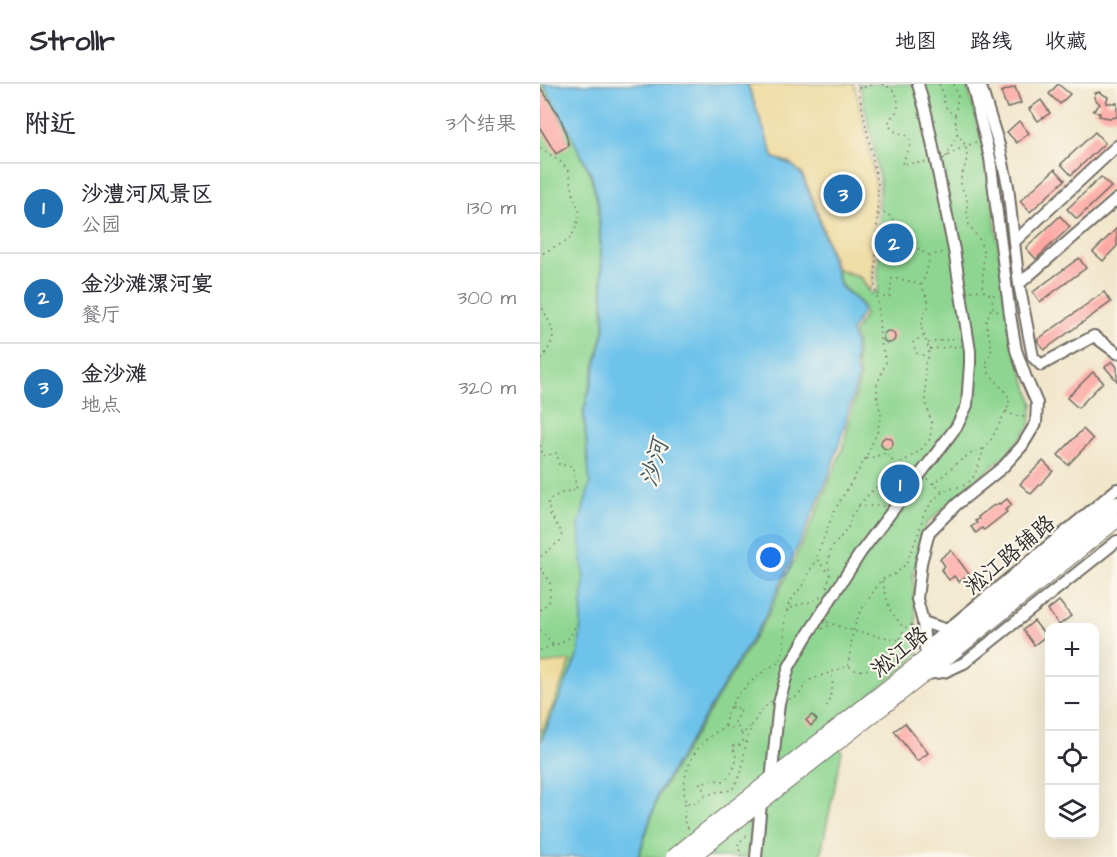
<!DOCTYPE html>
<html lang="zh">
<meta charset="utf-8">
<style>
:root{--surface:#fff;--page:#f7f7f7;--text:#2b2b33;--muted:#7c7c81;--line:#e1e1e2;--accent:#1f6fb2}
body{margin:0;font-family:"Architects Daughter","LXGW WenKai TC",sans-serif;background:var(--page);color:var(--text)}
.controls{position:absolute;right:18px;bottom:18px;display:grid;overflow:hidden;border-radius:12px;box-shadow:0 6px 24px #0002}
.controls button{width:54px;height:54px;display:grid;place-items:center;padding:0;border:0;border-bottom:2px solid var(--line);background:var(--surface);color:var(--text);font:30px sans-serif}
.you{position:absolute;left:231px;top:474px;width:21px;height:21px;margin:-15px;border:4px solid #fff;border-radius:50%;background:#1a73e8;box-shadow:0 0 0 9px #1a73e833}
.badge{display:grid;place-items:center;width:39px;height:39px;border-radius:50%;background:var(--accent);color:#fff;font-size:20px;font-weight:700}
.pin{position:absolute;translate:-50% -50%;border:3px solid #fff;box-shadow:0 2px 6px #0006}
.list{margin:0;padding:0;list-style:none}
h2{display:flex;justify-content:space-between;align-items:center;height:78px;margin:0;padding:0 24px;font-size:26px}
h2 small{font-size:20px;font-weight:400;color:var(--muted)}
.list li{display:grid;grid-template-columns:39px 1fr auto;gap:18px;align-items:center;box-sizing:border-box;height:90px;padding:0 24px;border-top:2px solid var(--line)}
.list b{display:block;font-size:22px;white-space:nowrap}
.list p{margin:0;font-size:20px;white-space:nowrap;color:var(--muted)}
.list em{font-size:20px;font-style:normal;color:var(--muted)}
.icon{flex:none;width:33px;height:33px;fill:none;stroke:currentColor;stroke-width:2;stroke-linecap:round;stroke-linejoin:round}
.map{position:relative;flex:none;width:577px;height:773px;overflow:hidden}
header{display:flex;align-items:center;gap:36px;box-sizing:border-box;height:84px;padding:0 30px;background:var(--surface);border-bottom:2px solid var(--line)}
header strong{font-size:28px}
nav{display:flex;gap:33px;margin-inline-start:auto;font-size:21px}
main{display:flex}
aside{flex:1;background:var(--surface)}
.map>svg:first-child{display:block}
.green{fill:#8dd590;stroke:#5c805e;stroke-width:1.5}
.sand{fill:#eeda9e;stroke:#8c8264;stroke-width:1.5}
.water{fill:#6ec3eb;stroke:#4c778b;stroke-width:1.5}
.building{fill:#fca5a1}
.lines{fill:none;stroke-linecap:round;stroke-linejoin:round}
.minor-casing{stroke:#706c63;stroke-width:14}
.major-casing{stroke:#706c63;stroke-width:16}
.path{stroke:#706c63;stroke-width:1.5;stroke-dasharray:1.5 4.5;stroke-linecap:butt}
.minor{stroke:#fff;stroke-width:10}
.major{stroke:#fff;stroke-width:14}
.major-bridge-casing{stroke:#706c63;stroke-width:16;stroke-linecap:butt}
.major-bridge{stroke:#fff;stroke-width:14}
.labels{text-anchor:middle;stroke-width:4.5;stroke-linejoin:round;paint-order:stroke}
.street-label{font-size:22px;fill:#2b2b2b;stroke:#fbf7ec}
.water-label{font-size:24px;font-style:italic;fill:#3f5965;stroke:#fbf7ec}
</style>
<header>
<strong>Strollr</strong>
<nav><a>地图</a><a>路线</a><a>收藏</a></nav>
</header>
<main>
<aside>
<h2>附近<small>3个结果</small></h2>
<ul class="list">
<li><span class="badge">1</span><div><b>沙澧河风景区</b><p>公园</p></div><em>130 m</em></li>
<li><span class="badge">2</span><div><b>金沙滩漯河宴</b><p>餐厅</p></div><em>300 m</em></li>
<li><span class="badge">3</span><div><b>金沙滩</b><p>地点</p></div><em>320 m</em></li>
</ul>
</aside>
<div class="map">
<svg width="577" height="773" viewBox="0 0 577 773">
<rect width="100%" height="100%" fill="#fbf7ec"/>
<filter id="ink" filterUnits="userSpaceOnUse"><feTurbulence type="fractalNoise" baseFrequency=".0167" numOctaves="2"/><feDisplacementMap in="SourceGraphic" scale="12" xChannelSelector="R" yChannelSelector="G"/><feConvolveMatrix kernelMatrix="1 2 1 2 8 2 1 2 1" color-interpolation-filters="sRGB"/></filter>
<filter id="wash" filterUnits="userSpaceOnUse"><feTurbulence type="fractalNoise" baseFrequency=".008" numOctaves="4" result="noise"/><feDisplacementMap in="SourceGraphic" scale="24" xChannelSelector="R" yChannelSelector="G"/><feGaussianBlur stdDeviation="1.35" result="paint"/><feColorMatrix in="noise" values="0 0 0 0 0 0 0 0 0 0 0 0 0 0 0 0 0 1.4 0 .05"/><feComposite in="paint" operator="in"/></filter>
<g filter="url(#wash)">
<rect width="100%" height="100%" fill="#f1e6cb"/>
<g class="green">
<path d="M0 0H3L20 29 50 90 58 122 64 245 43 328 50 400 39 441 44 496 39 568 0 657Z"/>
<path d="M319 0H427L446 71 471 254 493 319 490 342 470 367 386 440 373 491 378 570 369 580 288 644 302 668 280 773H99L119 710 227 533 274 434 302 366 320 294 317 281V261L314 249 325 230 322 220 301 201 296 185 320 194 331 210 338 206 340 99 331 51Z"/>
</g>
<g class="sand">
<path d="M208 0H314L326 48 336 101 335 147 333 200 330 206 321 193 296 184 275 119 262 90 249 78 234 74Z"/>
<path d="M31 577 2 647 0 643V581L10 579Z"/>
</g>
<path class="water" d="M4 0H207L234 74C245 78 255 81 262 92L275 124 300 202 321 221 322 229 311 248 315 260V283L318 294 301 354 289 391 268 440 225 533 118 709 98 773H0V660L39 568 44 496 39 441 50 400 44 328 65 245 59 122 51 89Z"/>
<g id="blocks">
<g class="building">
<path d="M518 0 530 10 520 20 509 10Z"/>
<path d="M0 3 19 31 24 43 29 62 16 70 0 44Z"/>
<path d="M475 3 481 19 467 24 461 8Z"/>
<path d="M559 8 568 13 566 19H577V33L569 34 559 32 560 29 553 27 560 20 554 14 555 9Z"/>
<path d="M501 16 510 29 498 37 489 25Z"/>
<path d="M479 37 489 49 477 59 467 48Z"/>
<path d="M555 48 565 59 531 91 521 80Z"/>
<path d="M515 85 525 96 490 128 480 117Z"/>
<path d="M561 93 571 103 537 135 527 125Z"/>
<path d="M520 132 530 143 496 175 486 164Z"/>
<path d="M577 144V162L563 177 553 168Z"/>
<path d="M539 174 546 184 500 218 493 208Z"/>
<path d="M564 208 571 218 504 266 497 256Z"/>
<circle cx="349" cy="253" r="6"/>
<path d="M572 277 577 283V297L565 283Z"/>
<path d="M553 288 563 298 538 324 527 314Z"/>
<path d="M543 345 553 355 528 381 518 371Z"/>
<circle cx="347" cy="359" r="6"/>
<path d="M503 377 513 387 491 410 480 400Z"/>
<path d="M467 415 472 421 465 426 467 428 444 446 442 444 436 449 431 443 437 439 435 437 439 435 438 433 454 421 455 422 459 419 460 420Z"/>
<path d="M411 466 429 490 419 498 414 492 409 496 401 486 405 482 400 475Z"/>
<path d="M519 517 531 532 519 541 508 526Z"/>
<path d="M494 537 506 552 494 561 483 546Z"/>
<path d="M272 631 277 636 271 642 266 636Z"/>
<path d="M365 639 388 669 377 677 354 647Z"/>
</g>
</g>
</g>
<g filter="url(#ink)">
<use href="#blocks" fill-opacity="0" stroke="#706c63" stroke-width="1.5"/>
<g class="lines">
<g class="minor-casing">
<g id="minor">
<path d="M440 0 459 61 468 102 474 158"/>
<path d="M577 115 479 200 493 273 501 281 554 252 577 269"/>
<path d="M479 200 474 158 577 62"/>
<path d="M383 538 407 546 409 550"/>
<path d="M385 564 577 405"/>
<path d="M390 570 385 564 383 538 377 515 381 479 389 448 417 420 463 383 482 362 496 339 497 319 486 294 476 266 470 231 450 74 432 0"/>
<path d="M386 590 404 588 424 579 577 457"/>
<path d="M231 697 239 619 249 583 265 555 321 468 417 342 427 321 430 280V267L414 166 386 29 378 0"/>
<path d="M216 773 221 719"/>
</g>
</g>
<g class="major-casing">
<g id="major">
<path d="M166 746 390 570 577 420"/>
<path d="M172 757 405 575 577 436"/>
</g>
</g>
<g class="path">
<path d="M342 0C357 6 358 11 358 26L349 36 350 43C353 45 355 48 358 49 360 50 362 49 363 50 378 55 365 71 362 80L387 78"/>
<path d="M399 0C407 15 398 19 415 32L417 49 426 62 427 72 426 79 421 93V102L427 115V130L429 141 439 155 444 169 442 206 449 210H454L452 220"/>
<path d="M414 0 418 12 415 31"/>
<path d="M318 3H328L334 0"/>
<path d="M0 64 21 78 29 87 34 114 40 128 35 146 28 157 14 163 0 171"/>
<path d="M406 73 417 50"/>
<path d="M403 75 417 66 436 58"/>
<path d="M338 131 347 129 361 144H369L374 153 379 166 389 171"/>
<path d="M431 207 441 206"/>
<path d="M338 210 345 214 350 212 352 194 369 197 380 201"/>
<path d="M0 219C5 231 16 245 12 257 9 265 3 272 0 279"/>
<path d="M384 252 376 256 373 259 376 269 388 273"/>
<path d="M388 259 418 254"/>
<path d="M390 265 421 262"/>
<path d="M466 327 474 332 487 333"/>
<path d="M0 361 3 372 17 369 19 381 32 382 37 406C25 407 17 410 8 417L10 430 22 449 20 457 0 473"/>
<path d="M326 375 347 369 355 381"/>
<path d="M387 395 402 407"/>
<path d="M429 398 435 391 444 365 450 358 469 321V314L467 310 449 289 446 280 452 265 446 238 452 222 459 229"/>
<path d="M393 400C411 386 421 371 443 365"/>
<path d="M319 421 330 409 341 399 355 382 380 367 390 355 392 340 386 319 385 295V280L388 275 389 265 381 243 384 230 388 223V216L381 201 385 193 390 172 404 168"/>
<path d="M0 484 10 497V508L9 518 0 526"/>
<path d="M290 491 276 474 294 427 325 375 337 349 341 330 337 314V301L346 278 340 255 338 216 335 205 338 99 317 0"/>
<path d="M342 497 350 526 364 544 375 540"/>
<path d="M287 503 290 491 288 477 291 465 308 444 311 432 319 422H343"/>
<path d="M247 527 249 519 262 502 276 475"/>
<path d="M287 538 313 547 360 556 375 561"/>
<path d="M282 545 291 540"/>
<path d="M0 546 13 561"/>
<path d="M358 560 364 544"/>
<circle cx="357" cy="569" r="7"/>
<path d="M0 566 21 559 29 554 36 541"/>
<path d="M308 582 313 547 319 530 341 496 355 490 366 480 378 451 384 429 392 418 403 407 425 401"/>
<path d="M249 615C262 613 261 606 267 597L308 582 317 587 343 583 350 570"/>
<path d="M191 623 201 625 200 629 195 638 202 650 210 643"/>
<path d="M287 623 293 602 291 589"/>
<path d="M185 642C186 617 210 598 228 584 232 582 238 580 240 576 249 563 240 535 248 527 257 517 270 522 281 512"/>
<path d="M202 650 203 657 200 661 192 662C200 677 195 684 185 697L172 696 160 699 166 711 177 708 192 706 201 690 207 654 212 641 220 628 231 617"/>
<path d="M165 712 155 719H146C140 699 149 671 165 657 171 651 178 647 185 642L191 644 196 642"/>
<path d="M145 720 144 737 150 747"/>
<path d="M201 773 198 759 209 750"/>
</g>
<use href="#minor" class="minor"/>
<use href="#major" class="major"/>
<g class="major-bridge-casing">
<g id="major-bridge">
<path d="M133 773 166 746"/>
<path d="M152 773 172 757"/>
</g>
</g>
<use href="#major-bridge" class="major-bridge"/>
</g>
</g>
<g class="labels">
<g class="street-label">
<text transform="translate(469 470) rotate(-40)" y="8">淞江路辅路</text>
<text transform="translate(359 567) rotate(-39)" y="8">淞江路</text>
</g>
<g class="water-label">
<text transform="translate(114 379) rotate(-75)" y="8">沙河</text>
</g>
</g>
</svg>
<div class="controls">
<button>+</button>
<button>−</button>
<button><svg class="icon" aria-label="locate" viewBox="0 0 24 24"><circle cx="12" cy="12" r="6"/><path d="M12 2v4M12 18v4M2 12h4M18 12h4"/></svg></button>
<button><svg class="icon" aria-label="layers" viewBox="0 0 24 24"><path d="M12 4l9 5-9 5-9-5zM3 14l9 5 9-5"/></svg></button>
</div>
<div class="you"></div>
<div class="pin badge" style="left:360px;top:400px">1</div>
<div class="pin badge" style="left:354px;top:159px">2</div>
<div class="pin badge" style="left:303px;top:110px">3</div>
</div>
</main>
